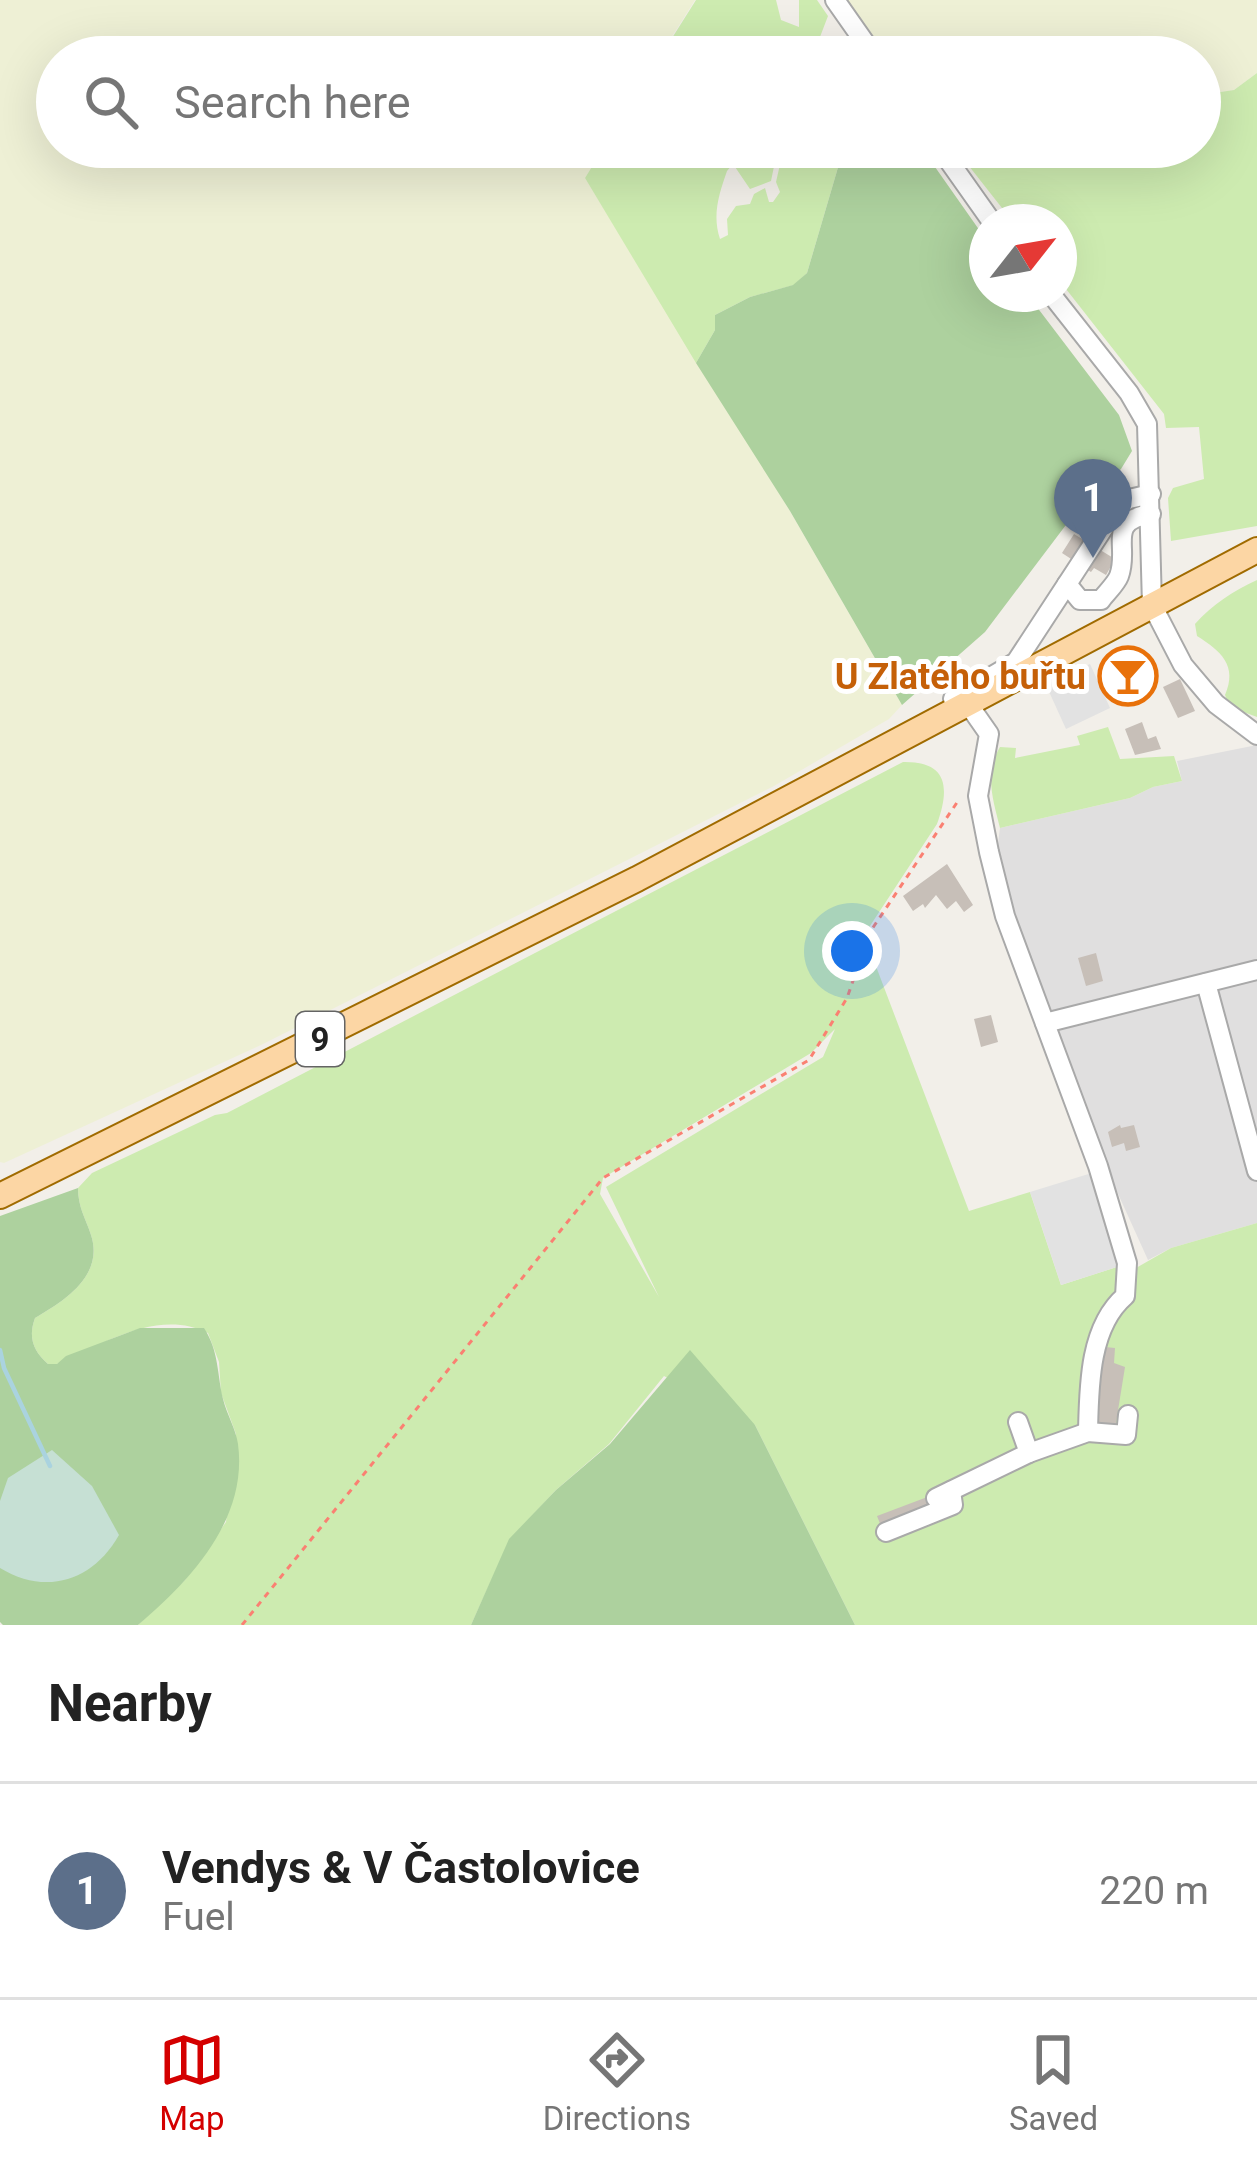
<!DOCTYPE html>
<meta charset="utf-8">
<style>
:root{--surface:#fff;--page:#f6f6f6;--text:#222;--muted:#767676;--line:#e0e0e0;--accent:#d40000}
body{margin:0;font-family:Roboto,sans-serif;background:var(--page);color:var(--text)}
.compass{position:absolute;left:969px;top:204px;width:108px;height:108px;border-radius:50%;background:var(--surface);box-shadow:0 12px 48px #0002;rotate:59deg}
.you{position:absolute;left:852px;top:951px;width:42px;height:42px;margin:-30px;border:9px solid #fff;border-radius:50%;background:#1a73e8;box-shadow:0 0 0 18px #1a73e833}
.badge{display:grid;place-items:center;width:78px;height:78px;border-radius:50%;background:var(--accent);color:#fff;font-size:39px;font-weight:700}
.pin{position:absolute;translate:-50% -99px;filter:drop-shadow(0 3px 6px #0008)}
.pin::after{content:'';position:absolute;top:63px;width:42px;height:36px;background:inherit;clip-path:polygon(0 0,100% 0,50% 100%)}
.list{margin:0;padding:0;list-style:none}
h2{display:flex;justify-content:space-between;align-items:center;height:156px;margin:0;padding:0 48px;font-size:51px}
h2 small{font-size:39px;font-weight:400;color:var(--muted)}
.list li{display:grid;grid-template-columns:78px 1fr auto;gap:36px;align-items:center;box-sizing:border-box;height:216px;padding:0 48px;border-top:3px solid var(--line)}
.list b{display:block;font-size:45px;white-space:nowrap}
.list p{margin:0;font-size:39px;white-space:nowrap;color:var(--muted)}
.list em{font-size:39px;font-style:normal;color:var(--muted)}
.icon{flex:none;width:66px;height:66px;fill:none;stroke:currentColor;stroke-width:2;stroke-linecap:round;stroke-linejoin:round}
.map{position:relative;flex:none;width:1257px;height:1625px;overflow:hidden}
.search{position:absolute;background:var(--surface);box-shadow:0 12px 48px #0002;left:36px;right:36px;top:36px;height:132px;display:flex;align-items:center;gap:30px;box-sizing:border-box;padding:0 42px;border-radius:66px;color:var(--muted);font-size:45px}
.sheet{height:372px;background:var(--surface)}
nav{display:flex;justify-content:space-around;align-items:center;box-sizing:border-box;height:168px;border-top:3px solid var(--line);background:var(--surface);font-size:33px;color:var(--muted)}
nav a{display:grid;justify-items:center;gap:6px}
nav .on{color:var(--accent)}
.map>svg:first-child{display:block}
.residential{fill:#e0dfdf}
.farmland{fill:#eef0d5}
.grass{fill:#cdebb0;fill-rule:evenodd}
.forest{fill:#add19e}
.wetland{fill:#c6e0d4}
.parking{fill:#e2e2e2}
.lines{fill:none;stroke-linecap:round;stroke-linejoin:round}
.stream{stroke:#aad3df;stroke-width:4.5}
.building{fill:#c7bfb8}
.minor-casing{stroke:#a9a9a9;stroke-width:22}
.major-casing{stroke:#a06b00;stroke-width:28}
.path{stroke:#fa8072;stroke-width:3;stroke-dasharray:6 6;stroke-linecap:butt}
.minor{stroke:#fff;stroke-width:18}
.major{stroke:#fcd6a4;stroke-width:24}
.labels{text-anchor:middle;stroke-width:10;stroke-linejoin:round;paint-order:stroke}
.shield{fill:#fff;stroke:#646464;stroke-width:3}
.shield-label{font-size:33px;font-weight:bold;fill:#222}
.food-label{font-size:36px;font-weight:bold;fill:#c56008;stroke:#fff;text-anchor:end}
</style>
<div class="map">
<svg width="1257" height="1625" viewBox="0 0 1257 1625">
<rect width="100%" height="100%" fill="#f2efe9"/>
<path class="residential" d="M1257 745V1223L1171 1248 1148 1260 1105 1165 1013 921 998 843 1000 828 1130 798 1153 787 1182 781 1177 761Z"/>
<g class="farmland">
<path d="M0 0H695L659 57H57V147H604L585 178 790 511 902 705 889 719 774 786 263 1044 4 1163 0 1162Z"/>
<path d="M846 0H1257V73L1234 90 1200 95V57H888Z"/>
</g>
<g class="grass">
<path d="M696 0H776L781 20 799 27V0H817L828 16 815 50 817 57H660Z"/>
<path d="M1257 73V526L1171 541 1168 498 1173 488 1204 479 1199 427 1166 428 1164 414 1059 280V222H1013L954 147H1200V95L1234 90Z"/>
<path d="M604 147H778L771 181 750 189 733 164 727 171C719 194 712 215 720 239L728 235 727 219 736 206 750 204 754 194 765 188 769 202H773L780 192 776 182 784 147H844L807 273 794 285 750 297 715 315V330L696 363 585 178Z"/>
<path d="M1257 580V717L1230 707 1225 695C1238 666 1221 651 1197 636L1195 624C1213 604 1233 591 1257 580Z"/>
<path d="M1108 727 1120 759 1174 756 1182 781 1153 787 1130 798 1000 828C993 800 984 773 1000 747L1016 748 1015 758 1080 745 1077 736Z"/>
<path d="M903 762C948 761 950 788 937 824L866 932V940L969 1211 1030 1192 1061 1285 1123 1265 1136 1268 1171 1248 1257 1223V1625H855L755 1425 664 1376 609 1444 556 1490 510 1539 471 1625H138L185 1580 226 1522 236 1434 221 1393 219 1362 208 1333C158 1308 103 1344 57 1364H48C33 1351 28 1337 35 1318 66 1300 104 1275 91 1235 85 1217 78 1207 78 1188L92 1173 215 1115 227 1113ZM835 1029 823 1057 606 1187 659 1297 600 1194 603 1178 811 1053Z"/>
</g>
<g class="forest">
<path d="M844 147H921L987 241V294H1027L1119 415 1132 451 1121 469 1078 509 985 632 902 705 790 511 696 363 715 330V315L750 297 793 285 807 273Z"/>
<path d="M78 1188C78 1207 85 1217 91 1235 104 1275 66 1300 35 1318 28 1337 33 1351 48 1364H57L66 1356 140 1328H204C219 1351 217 1374 223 1399 227 1415 236 1429 238 1444 248 1519 191 1580 138 1625H3L0 1622V1216Z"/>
<path d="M690 1350 755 1425 855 1625H471L509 1539 556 1490 610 1444Z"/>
</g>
<path class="wetland" d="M52 1450 92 1486 119 1535C93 1581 46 1596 0 1568V1501L8 1478Z"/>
<g class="parking">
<path d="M1090 664 1110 708 1066 729 1046 685Z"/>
<path d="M1095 1172 1123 1265 1061 1285 1030 1192Z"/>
</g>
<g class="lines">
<path class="stream" d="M0 1350 4 1368 50 1466"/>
</g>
<g class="building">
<path d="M1074 534 1115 559 1106 575 1094 568 1091 572 1062 553Z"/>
<path d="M1139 648 1151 673 1113 691 1101 667Z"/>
<path d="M1180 679 1195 711 1178 718 1163 687Z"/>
<path d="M1142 722 1148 739 1156 736 1161 749 1135 755 1125 729Z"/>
<path d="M947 864 973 905 964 912 956 901 947 909 936 895 925 908 923 904 913 911 903 896Z"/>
<path d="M1096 953 1103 981 1086 986 1078 958Z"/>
<path d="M991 1015 998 1042 981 1047 974 1019Z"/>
<path d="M1120 1125 1121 1128 1134 1125 1140 1147 1126 1151 1124 1143 1112 1147 1108 1132Z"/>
<path d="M1105 1347 1115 1348 1114 1363 1125 1367 1115 1429 1097 1428 1098 1423 1093 1422Z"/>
<path d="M930 1496 934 1506 881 1526 877 1516Z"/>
</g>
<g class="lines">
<g class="minor-casing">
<g id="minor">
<path d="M835 0 875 57"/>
<path d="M939 147 992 222"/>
<path d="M1051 294 1129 393 1147 424 1152 605 1183 665 1216 704 1257 735"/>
<path d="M1067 584 1080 600H1101C1106 593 1116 584 1119 576 1130 547 1105 521 1151 514"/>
<path d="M953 699 1016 662 1118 506 1129 499 1151 494"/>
<path d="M966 701 989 734 978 796 989 852 1005 916 1098 1166 1127 1263 1125 1296C1089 1327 1089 1387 1088 1432"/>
<path d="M1206 983 1257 1171"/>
<path d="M1045 1023 1257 970"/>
<path d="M1018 1422 1029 1453"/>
<path d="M936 1498 1029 1453 1088 1432 1126 1435 1128 1415"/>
<path d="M886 1532 953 1505 951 1491"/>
</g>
</g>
<g class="major-casing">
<path id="major" d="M0 1196 637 879 1257 550"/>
</g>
<path class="path" d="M242 1625 603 1178 809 1060 847 998 870 932 960 798"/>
<use href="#minor" class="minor"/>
<use href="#major" class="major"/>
</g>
<defs>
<g id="bar-ring" transform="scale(3)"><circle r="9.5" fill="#fff" stroke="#e8710a" stroke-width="1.5"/><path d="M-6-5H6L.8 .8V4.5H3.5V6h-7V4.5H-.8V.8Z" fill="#e8710a"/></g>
</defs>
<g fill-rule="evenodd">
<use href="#bar-ring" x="1128" y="676"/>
</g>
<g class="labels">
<rect class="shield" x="296" y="1012" width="48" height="54" rx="9"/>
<g class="shield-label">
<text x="320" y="1051">9</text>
</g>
<g class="food-label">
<text x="1086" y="689">U Zlatého buřtu</text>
</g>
</g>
</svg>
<svg class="compass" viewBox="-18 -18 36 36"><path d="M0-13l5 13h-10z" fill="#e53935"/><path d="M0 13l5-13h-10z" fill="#767676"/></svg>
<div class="you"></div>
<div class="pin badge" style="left:1093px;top:558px;background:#5c6f8a">1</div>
<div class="search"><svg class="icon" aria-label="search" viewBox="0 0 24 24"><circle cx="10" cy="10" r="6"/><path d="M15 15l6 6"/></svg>Search here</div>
</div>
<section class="sheet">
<h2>Nearby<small></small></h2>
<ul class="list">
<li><span class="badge" style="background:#5c6f8a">1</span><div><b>Vendys &amp; V Častolovice</b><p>Fuel</p></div><em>220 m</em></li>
</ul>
</section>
<nav>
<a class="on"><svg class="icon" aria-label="map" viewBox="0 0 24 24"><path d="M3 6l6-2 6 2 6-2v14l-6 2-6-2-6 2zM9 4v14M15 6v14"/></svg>Map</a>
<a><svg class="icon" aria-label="directions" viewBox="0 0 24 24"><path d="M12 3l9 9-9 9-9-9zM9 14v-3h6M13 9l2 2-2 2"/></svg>Directions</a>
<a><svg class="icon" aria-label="saved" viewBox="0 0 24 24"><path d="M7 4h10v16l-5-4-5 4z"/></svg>Saved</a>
</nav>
